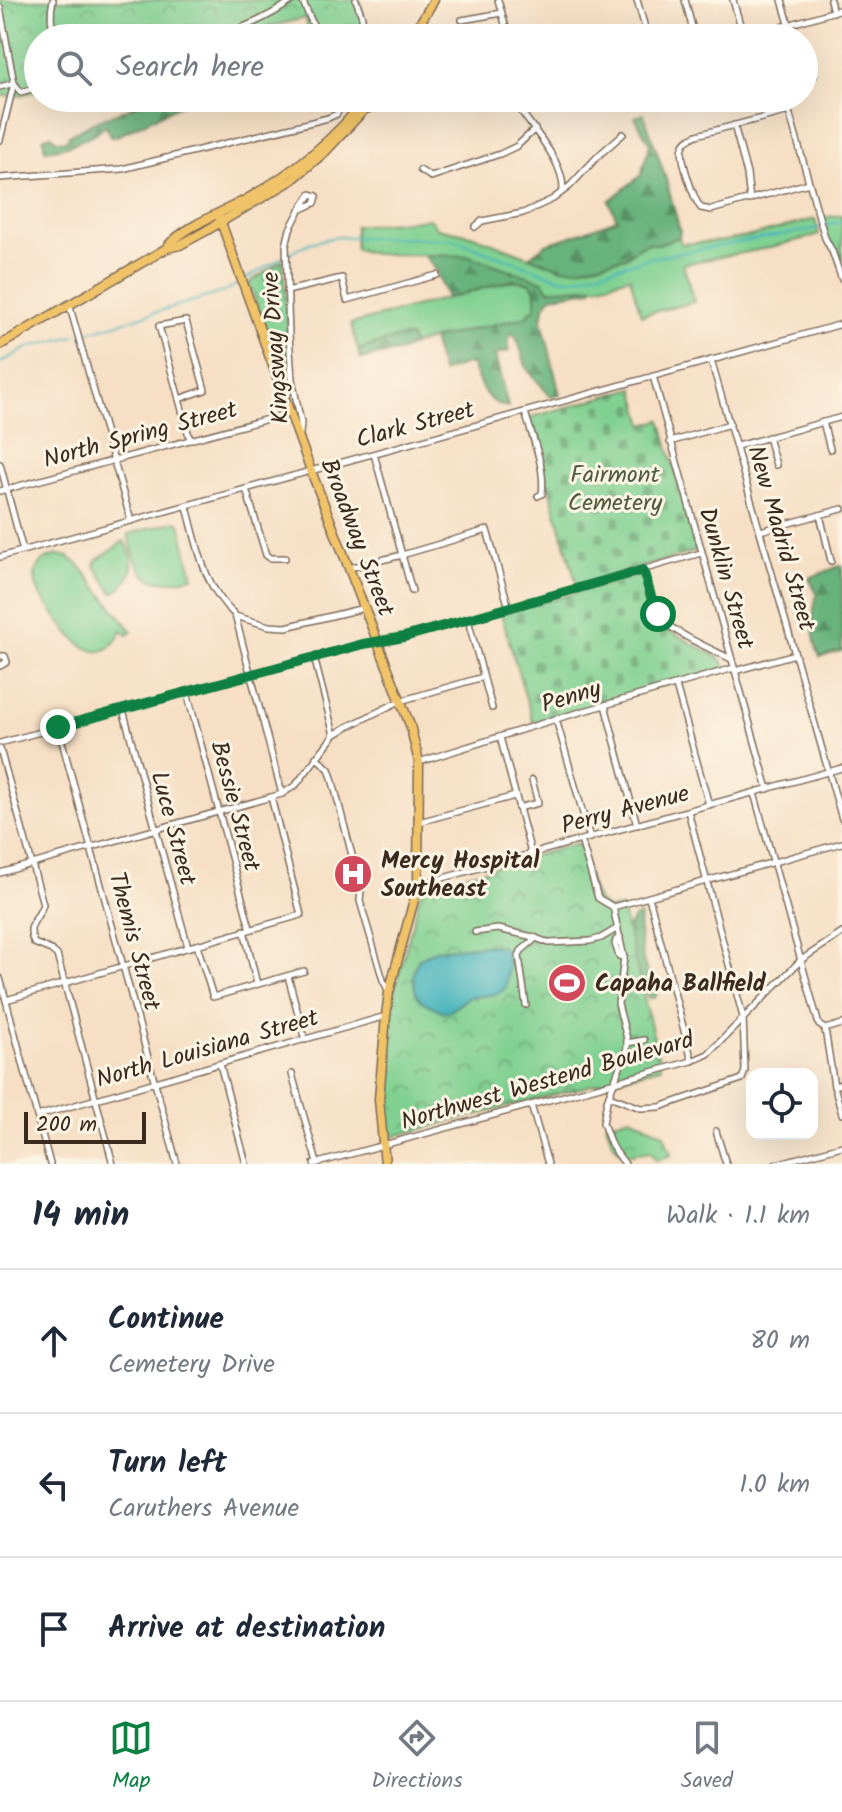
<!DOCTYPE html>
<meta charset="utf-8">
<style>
:root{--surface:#fff;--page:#f2f2f3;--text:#1f2937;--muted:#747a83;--line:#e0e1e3;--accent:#0b8043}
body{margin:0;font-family:Kalam,sans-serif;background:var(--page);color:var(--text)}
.controls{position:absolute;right:24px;bottom:24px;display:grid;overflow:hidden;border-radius:16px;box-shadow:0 8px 32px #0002}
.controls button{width:72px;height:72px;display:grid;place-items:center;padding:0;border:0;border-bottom:2px solid var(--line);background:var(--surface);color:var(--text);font:40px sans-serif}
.scale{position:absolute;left:24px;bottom:20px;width:122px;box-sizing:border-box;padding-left:8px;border:4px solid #3b2a1e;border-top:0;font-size:22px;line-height:28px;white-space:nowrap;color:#3b2a1e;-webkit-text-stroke:6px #fcf5e5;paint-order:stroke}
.stop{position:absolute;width:24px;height:24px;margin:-18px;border:6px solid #0b8043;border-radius:50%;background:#fff}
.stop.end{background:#0b8043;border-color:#fff;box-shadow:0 2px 8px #0008}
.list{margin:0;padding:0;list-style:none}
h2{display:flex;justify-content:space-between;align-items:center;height:104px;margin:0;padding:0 32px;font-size:34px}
h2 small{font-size:26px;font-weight:400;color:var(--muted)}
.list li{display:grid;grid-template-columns:52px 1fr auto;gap:24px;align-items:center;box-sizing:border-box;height:144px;padding:0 32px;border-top:2px solid var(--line)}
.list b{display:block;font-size:30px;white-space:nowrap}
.list p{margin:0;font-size:26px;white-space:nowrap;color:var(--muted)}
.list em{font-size:26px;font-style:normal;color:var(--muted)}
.icon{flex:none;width:44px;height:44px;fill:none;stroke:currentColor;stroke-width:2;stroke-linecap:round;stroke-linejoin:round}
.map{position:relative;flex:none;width:842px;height:1164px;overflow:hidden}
.search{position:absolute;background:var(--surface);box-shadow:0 8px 32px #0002;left:24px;right:24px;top:24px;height:88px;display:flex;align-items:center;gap:20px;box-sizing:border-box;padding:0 28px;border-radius:44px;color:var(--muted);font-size:30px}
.sheet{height:536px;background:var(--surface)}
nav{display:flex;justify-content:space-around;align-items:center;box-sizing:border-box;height:112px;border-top:2px solid var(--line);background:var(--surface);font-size:22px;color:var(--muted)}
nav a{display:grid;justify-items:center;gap:4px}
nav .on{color:var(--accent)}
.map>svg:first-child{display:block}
.grass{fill:#80d091;stroke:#5e7d58;stroke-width:2}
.forest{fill:url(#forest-firs);stroke:#526e4c;stroke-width:2}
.cemetery{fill:url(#cemetery-stones);stroke:#5e7d58;stroke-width:2}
.park{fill:url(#park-crowns);stroke:#5e7d58;stroke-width:2}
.water{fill:#44b4bc;stroke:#406f6d;stroke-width:2}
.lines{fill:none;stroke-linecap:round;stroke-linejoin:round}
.stream{stroke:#44b4bc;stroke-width:2}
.minor-casing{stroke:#7c6958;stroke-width:8}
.major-casing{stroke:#7c6958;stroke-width:11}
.minor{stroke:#fff;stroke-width:5}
.major{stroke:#f0c369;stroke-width:8}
.route{stroke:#0b8043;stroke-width:10}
.labels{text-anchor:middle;stroke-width:6;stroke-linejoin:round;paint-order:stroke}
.street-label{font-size:24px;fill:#3b2a1e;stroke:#fcf5e5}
.park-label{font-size:24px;fill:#505c40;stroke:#fcf5e5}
.poi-label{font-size:24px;font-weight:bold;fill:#3b2a1e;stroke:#fcf5e5;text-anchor:start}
</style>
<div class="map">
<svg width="842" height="1164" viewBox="0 0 842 1164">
<defs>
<pattern id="forest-firs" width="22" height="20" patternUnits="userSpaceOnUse" patternTransform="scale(2)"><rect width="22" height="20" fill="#68b27b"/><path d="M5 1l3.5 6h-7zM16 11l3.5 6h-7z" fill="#579164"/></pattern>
<pattern id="cemetery-stones" width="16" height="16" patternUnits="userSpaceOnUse" patternTransform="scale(2)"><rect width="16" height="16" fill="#80d091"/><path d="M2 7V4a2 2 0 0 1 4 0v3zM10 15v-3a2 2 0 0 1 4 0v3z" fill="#6aa976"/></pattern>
<pattern id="park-crowns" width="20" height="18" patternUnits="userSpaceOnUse" patternTransform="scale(2)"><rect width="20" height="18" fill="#80d091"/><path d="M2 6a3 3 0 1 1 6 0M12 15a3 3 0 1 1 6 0" fill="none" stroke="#6aa976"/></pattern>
</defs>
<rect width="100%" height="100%" fill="#fcf5e5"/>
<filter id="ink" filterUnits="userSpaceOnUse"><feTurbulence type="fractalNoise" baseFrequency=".0125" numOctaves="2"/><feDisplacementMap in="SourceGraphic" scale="16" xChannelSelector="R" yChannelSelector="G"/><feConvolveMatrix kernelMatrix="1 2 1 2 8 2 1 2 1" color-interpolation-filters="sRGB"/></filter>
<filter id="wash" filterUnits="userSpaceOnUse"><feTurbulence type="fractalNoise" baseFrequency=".006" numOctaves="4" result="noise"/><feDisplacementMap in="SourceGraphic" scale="32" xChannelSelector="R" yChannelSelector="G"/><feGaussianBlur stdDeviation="1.8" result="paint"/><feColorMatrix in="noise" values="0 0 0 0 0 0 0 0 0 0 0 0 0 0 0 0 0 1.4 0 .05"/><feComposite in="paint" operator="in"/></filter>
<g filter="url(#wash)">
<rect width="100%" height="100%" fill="#f6dfc4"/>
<g class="grass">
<path d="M842 215V269L835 250 827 239 822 218Z"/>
<path d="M429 219 437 228 471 235 545 263 578 268 626 257 635 249 649 243 658 244 679 237 681 244 723 241 755 235 815 219 819 235 763 249 683 264 694 302 641 315 630 277 597 286 549 290 469 256 374 254 355 249V226Z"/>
<path d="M514 280 531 283 536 293V307L525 317 432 339 413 345 410 337 396 338 358 350 351 324Z"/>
<path d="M177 521 180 523 193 577C145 588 140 579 128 534Z"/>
<path d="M124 541C138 560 134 581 113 593L95 566 96 561Z"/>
<path d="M58 555 68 557 78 564 132 631 128 635 122 630C96 685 59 619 40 595 30 575 35 560 58 555Z"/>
</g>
<g class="forest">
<path d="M155 98H194L115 137H111L106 126C85 140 71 147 45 150L43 138 51 135 57 141 67 140 69 135 96 121Z"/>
<path d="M644 114 665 176 680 231 679 237 658 244 648 243 635 249 626 257 578 268H561L529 257 546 244 569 237 617 219 609 201 641 175 650 144 635 117Z"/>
<path d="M424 255 469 256 543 281 549 290 593 286 591 290 552 296 544 307 542 320 560 395 551 397 527 369 518 341 511 332 509 338V351L495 355 508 407C485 404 479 383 472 364H466L442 373 432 339 525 317 536 307V293L531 283 514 280 447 298 436 269Z"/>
<path d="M410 337 413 345 402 351 360 359 358 350 396 338Z"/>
<path d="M842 565V651L820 657C811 637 812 614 817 594L809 578Z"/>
<path d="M640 916C638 925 641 954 644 963 647 973 653 983 657 994L655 998H648L645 991 639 985 622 927 629 926 635 917Z"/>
</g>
<g class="cemetery">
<path d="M634 388 644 425 661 420 697 551 577 585 529 418Z"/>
<path d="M637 576 641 577 652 616 660 626 721 659 726 668 533 722 501 614Z"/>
</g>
<g class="park">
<path d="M0 0H360L368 38H311L305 18 223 38H38V90L21 95 0 96Z"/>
<path d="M283 260 289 347 297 416 249 283Z"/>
<path d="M578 843 593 892 598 902 609 909 622 908 661 1067 387 1138 386 1072 394 993 422 887Z"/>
<path d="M631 1117 664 1134 671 1155 656 1160 651 1151 623 1155 612 1142 606 1124Z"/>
</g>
<path class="water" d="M486 945 500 946 505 951 507 962 509 963 506 987 501 992 493 995 469 997 450 1011 444 1012 421 1001 416 994 413 976 415 966 419 959 435 950Z"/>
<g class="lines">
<g class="stream">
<path d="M288 254 309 243 336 237 452 239 559 278 571 279 650 258 810 230 842 221"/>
<path d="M244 280 283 257"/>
<path d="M81 334 224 292 238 284"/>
<path d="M0 363 29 347 75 336"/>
</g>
</g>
</g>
<g filter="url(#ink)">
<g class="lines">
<g class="minor-casing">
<g id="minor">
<path d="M53 0C50 12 51 26 55 38"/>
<path d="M302 0 319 38"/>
<path d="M356 0 362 17 363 38"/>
<path d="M498 0 509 38"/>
<path d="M637 0 648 38"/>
<path d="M685 0 695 38"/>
<path d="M733 0 744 38"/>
<path d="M782 0 789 24"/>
<path d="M830 0 833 12"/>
<path d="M0 7 14 83 0 140"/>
<path d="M462 20 502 13"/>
<path d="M211 38C241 29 267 19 293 0"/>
<path d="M744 38 842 9"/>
<path d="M804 79 814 76"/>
<path d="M0 87 14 83 21 92 38 87"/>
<path d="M386 98 393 101 406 98"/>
<path d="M513 98C527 125 564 158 563 190"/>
<path d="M785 98 825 238 832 251 842 280"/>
<path d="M789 111 697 135C691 138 685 140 683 147 679 157 694 200 701 208L711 210 809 183"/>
<path d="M734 125 747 174 750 200"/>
<path d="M420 170 431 177 500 154 517 146 535 129"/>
<path d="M0 178 122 169 328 118 337 114 344 98"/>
<path d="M475 227 482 221 523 213 553 199 570 186 599 155 623 134"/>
<path d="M287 291 342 278 347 300 437 275"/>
<path d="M69 304 131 521"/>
<path d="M186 321 205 390 179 399 159 326Z"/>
<path d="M711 360 842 819"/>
<path d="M653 376 768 789"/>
<path d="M179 399 190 440"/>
<path d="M525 412C532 437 546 468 542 494L538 496"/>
<path d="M823 422 830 449"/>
<path d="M300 434 301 423 292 379 289 335 286 246 290 229 300 210 315 203 317 196 311 194 300 210"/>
<path d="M768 437 776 465"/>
<path d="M670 442 730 424"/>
<path d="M737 446 842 417"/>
<path d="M374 454 412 591"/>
<path d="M0 464 23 551"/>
<path d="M246 489 266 555 270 558H285"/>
<path d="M0 491 290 413"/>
<path d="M187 507C198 547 203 586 235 615L282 794"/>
<path d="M820 515 831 561"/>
<path d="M760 531 842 509"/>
<path d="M0 557 842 324"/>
<path d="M349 568 402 555 487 530 509 608"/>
<path d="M643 570C648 586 650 605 661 618 673 633 713 650 731 659"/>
<path d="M235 616 269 626 286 627 364 608"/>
<path d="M468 620 492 708"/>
<path d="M0 656H5L7 662 0 666"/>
<path d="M314 657 334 735"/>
<path d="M735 671 795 654"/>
<path d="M676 686 709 805"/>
<path d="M187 692 250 928"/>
<path d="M605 705 637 825"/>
<path d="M123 710 188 947 197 945 213 997 304 971"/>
<path d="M556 719 590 838"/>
<path d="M58 727 177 1164"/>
<path d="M500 737 531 853"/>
<path d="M0 743 363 644 388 641 467 620 701 553"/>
<path d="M0 749 43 904C38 921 25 924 34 943L51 950 57 955 113 1164"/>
<path d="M316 757 329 769 332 778 361 890 360 901 383 980 388 990"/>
<path d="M419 762 556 719 734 668"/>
<path d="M754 793 819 1025 825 1029 834 1086 842 1114"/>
<path d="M518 808 538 803 532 780"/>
<path d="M419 822 515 796"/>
<path d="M581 840 598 898 613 907 624 958 618 1004 627 1039V1048L607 1101 603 1123 611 1145 625 1164"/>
<path d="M0 873 282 794 296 785 334 735 347 727 400 701 483 677"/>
<path d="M418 885 842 768"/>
<path d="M649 897 692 1061"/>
<path d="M613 907 842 843"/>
<path d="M244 930 257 984"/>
<path d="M475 932 498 929 533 937 549 943 590 941 601 938 618 928"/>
<path d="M620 937 616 940 615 944 619 956 624 958"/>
<path d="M288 976 305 1040"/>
<path d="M0 978 50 1164"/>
<path d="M6 1000 301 915 271 797"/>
<path d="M526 1005 519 956 521 951 536 938"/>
<path d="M825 1029 842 1024"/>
<path d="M627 1043 644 1040"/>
<path d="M220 1064 246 1164"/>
<path d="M292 1074 317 1163"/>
<path d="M834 1086 842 1084"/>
<path d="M609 1096 641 1108 660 1107 742 1079 745 1071 743 1017 688 811"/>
<path d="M531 1105 548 1164"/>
<path d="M37 1116 386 1016"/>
<path d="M716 1131 726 1164"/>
<path d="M314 1164 692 1061 708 1054 801 960 842 933"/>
<path d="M776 1164 842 1146"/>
</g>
</g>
<g class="major-casing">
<g id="major">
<path d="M411 38 434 0"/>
<path d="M366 109 393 101"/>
<path d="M218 214 311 471 410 725 419 762 418 885 389 992 386 1016 379 1099 385 1164"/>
<path d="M167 247C183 227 223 212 247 199 292 173 335 140 366 98"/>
<path d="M0 345 155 255 167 248 180 245 204 232 292 180 326 151 375 98"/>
</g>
</g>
<use href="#minor" class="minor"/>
<use href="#major" class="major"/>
</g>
</g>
<g class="lines" filter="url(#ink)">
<path class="route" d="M58 727 363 644 404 637 643 570 655 609 658 614"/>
</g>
<defs>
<g id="hospital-disc" transform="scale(2)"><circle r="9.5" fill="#d1495b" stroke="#fcf5e5"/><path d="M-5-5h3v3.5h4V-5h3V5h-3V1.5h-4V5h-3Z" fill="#fff"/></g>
<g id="stadium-disc" transform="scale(2)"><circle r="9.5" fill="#d1495b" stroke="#fcf5e5"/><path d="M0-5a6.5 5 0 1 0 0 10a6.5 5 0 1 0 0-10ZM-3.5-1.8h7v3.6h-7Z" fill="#fff"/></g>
</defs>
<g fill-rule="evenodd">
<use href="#hospital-disc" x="353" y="874"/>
<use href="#stadium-disc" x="567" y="983"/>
</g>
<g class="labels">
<g class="street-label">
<text transform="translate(275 348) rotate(-94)" y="8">Kingsway Drive</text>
<text transform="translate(415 424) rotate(-15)" y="8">Clark Street</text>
<text transform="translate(140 434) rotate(-15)" y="8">North Spring Street</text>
<text transform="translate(358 537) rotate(69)" y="8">Broadway Street</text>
<text transform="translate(782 538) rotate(74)" y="8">New Madrid Street</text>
<text transform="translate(727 578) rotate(74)" y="8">Dunklin Street</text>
<text transform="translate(571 696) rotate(-17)" y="8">Penny</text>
<text transform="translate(236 806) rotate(75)" y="8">Bessie Street</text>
<text transform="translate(625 809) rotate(-15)" y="8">Perry Avenue</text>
<text transform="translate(174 828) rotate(75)" y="8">Luce Street</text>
<text transform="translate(135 941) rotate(75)" y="8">Themis Street</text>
<text transform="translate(207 1048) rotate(-16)" y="8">North Louisiana Street</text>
<text transform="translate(547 1080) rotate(-16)" y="8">Northwest Westend Boulevard</text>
</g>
<g class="park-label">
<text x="615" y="482">Fairmont<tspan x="615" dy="28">Cemetery</tspan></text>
</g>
<g class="poi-label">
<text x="381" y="868">Mercy Hospital<tspan x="381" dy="28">Southeast</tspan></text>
<text x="595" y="991">Capaha Ballfield</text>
</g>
</g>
</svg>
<div class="controls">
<button><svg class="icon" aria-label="locate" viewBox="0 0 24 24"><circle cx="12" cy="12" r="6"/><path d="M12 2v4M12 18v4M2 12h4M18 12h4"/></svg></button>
</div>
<div class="scale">200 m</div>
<div class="stop" style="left:658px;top:614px"></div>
<div class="stop end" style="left:58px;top:727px"></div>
<div class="search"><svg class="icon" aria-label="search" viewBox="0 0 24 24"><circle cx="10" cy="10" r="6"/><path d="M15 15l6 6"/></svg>Search here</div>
</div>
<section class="sheet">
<h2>14 min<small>Walk · 1.1 km</small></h2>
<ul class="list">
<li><svg class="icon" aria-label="ahead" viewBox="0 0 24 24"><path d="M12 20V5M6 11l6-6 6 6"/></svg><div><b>Continue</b><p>Cemetery Drive</p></div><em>80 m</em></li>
<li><svg class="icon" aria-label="left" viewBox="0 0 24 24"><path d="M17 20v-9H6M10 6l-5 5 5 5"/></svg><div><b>Turn left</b><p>Caruthers Avenue</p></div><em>1.0 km</em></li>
<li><svg class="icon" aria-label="arrive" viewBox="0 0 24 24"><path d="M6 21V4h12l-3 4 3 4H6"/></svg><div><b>Arrive at destination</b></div></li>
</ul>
</section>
<nav>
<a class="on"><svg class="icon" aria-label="map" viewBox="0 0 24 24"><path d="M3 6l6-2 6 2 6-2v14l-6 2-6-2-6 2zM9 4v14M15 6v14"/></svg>Map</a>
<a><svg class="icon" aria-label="directions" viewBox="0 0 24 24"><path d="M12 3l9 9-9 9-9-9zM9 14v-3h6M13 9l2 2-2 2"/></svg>Directions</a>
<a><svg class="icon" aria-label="saved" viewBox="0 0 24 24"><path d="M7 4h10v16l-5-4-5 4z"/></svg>Saved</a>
</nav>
